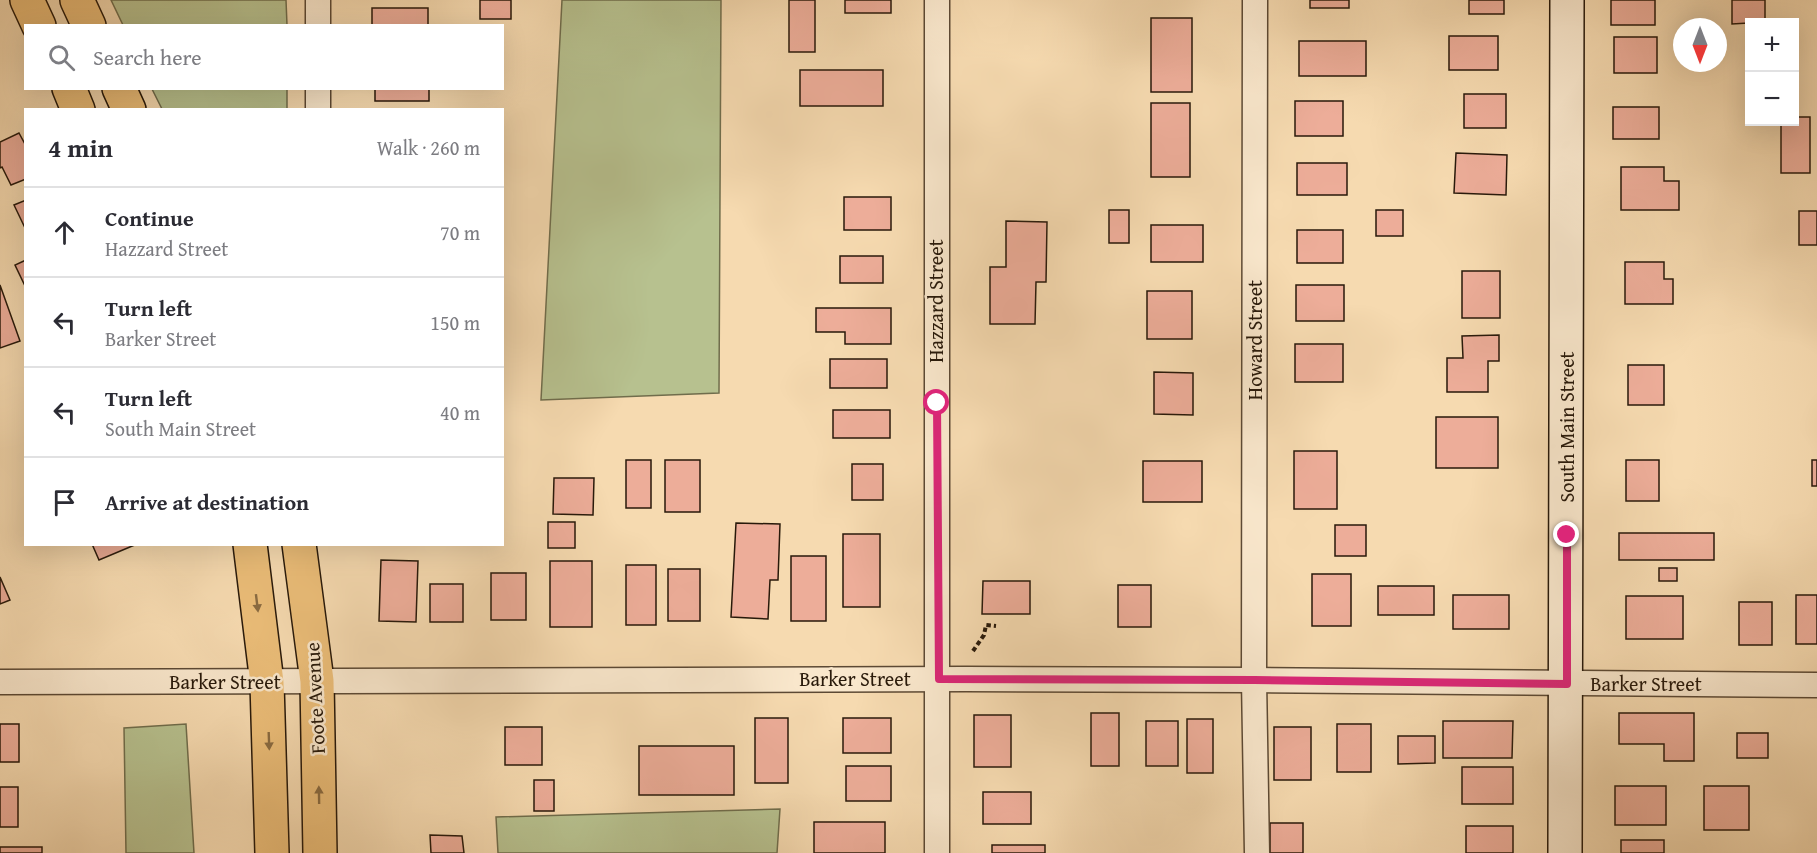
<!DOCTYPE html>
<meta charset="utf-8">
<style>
:root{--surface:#fff;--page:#f2f2f3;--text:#2b2b33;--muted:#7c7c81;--line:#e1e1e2}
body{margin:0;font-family:"Gentium Book Plus",serif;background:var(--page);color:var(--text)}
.controls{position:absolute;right:18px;top:18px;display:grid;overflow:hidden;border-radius:0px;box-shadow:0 6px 24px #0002}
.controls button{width:54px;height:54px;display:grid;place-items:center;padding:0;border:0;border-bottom:2px solid var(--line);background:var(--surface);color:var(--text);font:30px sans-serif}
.compass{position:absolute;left:1673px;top:18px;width:54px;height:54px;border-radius:50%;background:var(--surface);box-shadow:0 6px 24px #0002;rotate:180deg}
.stop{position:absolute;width:18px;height:18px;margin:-14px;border:4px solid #db2777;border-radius:50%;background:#fff}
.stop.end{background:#db2777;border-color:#fff;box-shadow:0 2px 6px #0008}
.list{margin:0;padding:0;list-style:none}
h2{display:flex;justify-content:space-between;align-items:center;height:78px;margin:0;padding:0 24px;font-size:26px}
h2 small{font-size:20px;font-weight:400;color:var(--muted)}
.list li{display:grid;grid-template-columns:39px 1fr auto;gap:18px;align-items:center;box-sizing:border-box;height:90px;padding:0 24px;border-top:2px solid var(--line)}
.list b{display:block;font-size:22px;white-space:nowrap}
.list p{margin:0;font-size:20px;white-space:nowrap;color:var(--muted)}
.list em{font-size:20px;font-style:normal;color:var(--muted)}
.icon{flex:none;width:33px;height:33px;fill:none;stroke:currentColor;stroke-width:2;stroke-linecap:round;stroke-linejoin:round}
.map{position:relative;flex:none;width:1817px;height:853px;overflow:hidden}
.search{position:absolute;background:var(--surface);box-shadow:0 6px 24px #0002;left:24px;top:24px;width:480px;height:66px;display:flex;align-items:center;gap:15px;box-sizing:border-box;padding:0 21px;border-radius:0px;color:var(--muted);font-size:22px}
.panel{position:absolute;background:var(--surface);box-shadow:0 6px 24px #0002;left:24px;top:108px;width:480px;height:438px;border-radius:0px}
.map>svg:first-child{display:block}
.green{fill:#b7c18f;stroke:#706d4c;stroke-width:1.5}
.building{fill:#edad99;stroke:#28190a;stroke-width:1.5}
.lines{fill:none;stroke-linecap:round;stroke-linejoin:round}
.street-casing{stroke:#5c4934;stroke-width:27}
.secondary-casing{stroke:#28190a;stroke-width:36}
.highway-casing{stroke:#28190a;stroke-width:36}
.path{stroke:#28190a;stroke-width:4;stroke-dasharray:4.5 3;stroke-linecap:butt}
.street{stroke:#f9e7cc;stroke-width:24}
.secondary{stroke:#f9e7cc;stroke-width:33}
.highway{stroke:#ebbd78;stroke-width:33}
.oneway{fill:#8a6b41}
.route{stroke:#db2777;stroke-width:8}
.labels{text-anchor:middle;stroke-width:5;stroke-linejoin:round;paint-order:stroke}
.street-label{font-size:20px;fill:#28190a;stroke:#f9e7cc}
</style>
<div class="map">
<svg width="1817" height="853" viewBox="0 0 1817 853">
<rect width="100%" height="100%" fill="#f6dab0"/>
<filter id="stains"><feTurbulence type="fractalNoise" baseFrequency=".00333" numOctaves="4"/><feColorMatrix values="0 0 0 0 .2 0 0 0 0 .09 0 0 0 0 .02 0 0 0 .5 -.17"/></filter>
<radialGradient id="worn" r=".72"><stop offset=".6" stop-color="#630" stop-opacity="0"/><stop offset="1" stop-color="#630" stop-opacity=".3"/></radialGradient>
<g class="green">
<path d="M111 0H286L287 25H123Z"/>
<path d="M562 0H721L719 393 541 400Z"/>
<path d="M152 89H287V109H162Z"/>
<path d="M186 724 194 853H126L124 728Z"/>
<path d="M780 809 777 853H498L496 817Z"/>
</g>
<g class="building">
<rect x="480" y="0" width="31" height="19"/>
<rect x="789" y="0" width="26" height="52"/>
<rect x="845" y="0" width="46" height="13"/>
<rect x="1310" y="0" width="39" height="8"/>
<rect x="1469" y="0" width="35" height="14"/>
<rect x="1611" y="0" width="44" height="25"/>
<path d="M1732 0H1765V22L1732 24Z"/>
<rect x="372" y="8" width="56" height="18"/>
<rect x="1151" y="18" width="41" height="74"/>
<rect x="1449" y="36" width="49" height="34"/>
<rect x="1614" y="37" width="43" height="36"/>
<rect x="1299" y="41" width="67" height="35"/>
<rect x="800" y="70" width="83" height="36"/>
<rect x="375" y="88" width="54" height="13"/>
<rect x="1464" y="94" width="42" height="34"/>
<rect x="1295" y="101" width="48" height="35"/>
<rect x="1151" y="103" width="39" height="74"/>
<rect x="1613" y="107" width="46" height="32"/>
<path d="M1794 117H1810V173H1781V122H1794Z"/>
<path d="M19 133 26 146V179L11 185 2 167 0 168V142Z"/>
<path d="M1456 153 1507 155 1506 195 1454 193Z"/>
<rect x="1297" y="163" width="50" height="32"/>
<path d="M1621 167H1664V181H1679V210H1621Z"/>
<rect x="844" y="197" width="47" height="33"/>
<path d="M26 200V230L14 205Z"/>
<rect x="1109" y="210" width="20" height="33"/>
<rect x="1376" y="210" width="27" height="26"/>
<rect x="1799" y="211" width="18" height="34"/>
<path d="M1006 221 1047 222 1046 282H1036L1035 324H990V267H1006Z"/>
<rect x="1151" y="225" width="52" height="37"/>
<rect x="1297" y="230" width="46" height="33"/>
<rect x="840" y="256" width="43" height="27"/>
<path d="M26 260V288L15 265Z"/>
<path d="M1625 262H1664V279H1673V304H1625Z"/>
<rect x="1462" y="271" width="38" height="47"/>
<path d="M0 285 20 341 0 348Z"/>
<rect x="1296" y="285" width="48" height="36"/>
<rect x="1147" y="291" width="45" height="48"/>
<path d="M816 308H891V344H845V332H816Z"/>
<path d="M1499 335V361H1488V392H1447V358H1463L1462 336Z"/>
<rect x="1295" y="344" width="48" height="38"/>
<rect x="830" y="359" width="57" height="29"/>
<rect x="1628" y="365" width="36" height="40"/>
<path d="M1154 372 1193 373V415L1154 414Z"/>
<rect x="833" y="410" width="57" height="28"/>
<rect x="1436" y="417" width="62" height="51"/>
<rect x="1294" y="451" width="43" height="58"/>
<rect x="626" y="460" width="25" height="48"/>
<rect x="665" y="460" width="35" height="52"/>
<rect x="1626" y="460" width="33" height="41"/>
<rect x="1812" y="460" width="5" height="26"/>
<rect x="1143" y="461" width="59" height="41"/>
<rect x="852" y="464" width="31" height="36"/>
<path d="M554 478H594L593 515 553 514Z"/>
<rect x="548" y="522" width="27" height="26"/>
<path d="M736 523 780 524 778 580H770L768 619 731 617Z"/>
<rect x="1335" y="525" width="31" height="31"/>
<rect x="1619" y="533" width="95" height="27"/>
<rect x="843" y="534" width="37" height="73"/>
<path d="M92 544H137L99 560Z"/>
<rect x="791" y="556" width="35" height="65"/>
<path d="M381 560 418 561 416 622 379 621Z"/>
<rect x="550" y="561" width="42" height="66"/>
<rect x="626" y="565" width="30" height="60"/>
<rect x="1659" y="568" width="18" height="13"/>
<rect x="668" y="569" width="32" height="52"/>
<rect x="491" y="573" width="35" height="47"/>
<rect x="1312" y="574" width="39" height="52"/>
<path d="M0 577 10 600 0 604Z"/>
<path d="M983 581H1030V614H982Z"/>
<rect x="430" y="584" width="33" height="38"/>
<rect x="1118" y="585" width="33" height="42"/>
<rect x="1378" y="586" width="56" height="29"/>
<rect x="1453" y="595" width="56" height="34"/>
<rect x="1796" y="595" width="21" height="49"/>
<rect x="1626" y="596" width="57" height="43"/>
<rect x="1739" y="602" width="33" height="43"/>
<rect x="1091" y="713" width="28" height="53"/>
<path d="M1619 713H1694V761H1664V744H1619Z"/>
<rect x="974" y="715" width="37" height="52"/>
<rect x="755" y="718" width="33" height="65"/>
<rect x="843" y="718" width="48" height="35"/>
<rect x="1187" y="719" width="26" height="54"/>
<rect x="1146" y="721" width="32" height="45"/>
<path d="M1443 721H1513L1512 758H1443Z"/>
<rect x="0" y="724" width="19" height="38"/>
<rect x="1337" y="724" width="34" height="48"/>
<rect x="505" y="727" width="37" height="38"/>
<rect x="1274" y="727" width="37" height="53"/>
<rect x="1737" y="733" width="31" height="25"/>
<path d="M1398 736H1435V763L1398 764Z"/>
<rect x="639" y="746" width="95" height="49"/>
<rect x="846" y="766" width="45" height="35"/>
<rect x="1462" y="767" width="51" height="37"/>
<rect x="534" y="780" width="20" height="31"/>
<rect x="1615" y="786" width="51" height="39"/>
<rect x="1704" y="786" width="45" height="44"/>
<rect x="0" y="787" width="18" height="40"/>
<rect x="983" y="792" width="48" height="32"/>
<rect x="814" y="822" width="71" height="31"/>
<rect x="1270" y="823" width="33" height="30"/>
<rect x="1466" y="826" width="47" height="27"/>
<path d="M430 835 462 836 464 853H431Z"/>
<rect x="1621" y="840" width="43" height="13"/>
<rect x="992" y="845" width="53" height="8"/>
<rect x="0" y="847" width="42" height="6"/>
</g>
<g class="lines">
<g class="street-casing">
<g id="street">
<path d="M937 0C935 284 939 569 937 853"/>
<path d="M1255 0 1254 680 1257 853"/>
<path d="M318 26V0"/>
<path d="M318 88V110"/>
<path d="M0 682 966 679 1254 680 1817 685"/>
</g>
</g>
<g class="secondary-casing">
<path id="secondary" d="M1565 853 1567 0"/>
</g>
<g class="highway-casing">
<g id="highway">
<path d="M27 0 39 26"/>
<path d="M77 0 89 26"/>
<path d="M69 88 78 110"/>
<path d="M119 88 129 110"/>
<path d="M250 544 267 683 272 853"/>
<path d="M299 544 317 681 320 853"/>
</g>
</g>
<path class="path" d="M973 651 984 635 986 625 996 626"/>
<use href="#street" class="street"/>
<use href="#secondary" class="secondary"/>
<use href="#highway" class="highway"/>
</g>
<defs><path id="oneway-solid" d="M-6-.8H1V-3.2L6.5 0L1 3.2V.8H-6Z" transform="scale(1.5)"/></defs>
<g class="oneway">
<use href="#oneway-solid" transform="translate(257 603) rotate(83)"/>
<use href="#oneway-solid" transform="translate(269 741) rotate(88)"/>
<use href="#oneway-solid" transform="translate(319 795) rotate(-91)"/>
</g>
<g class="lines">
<path class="route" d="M937 403 939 679 1254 680 1567 684V535"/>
</g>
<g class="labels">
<g class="street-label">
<text transform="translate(936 301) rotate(-90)" y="7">Hazzard Street</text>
<text transform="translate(1255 340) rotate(-90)" y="7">Howard Street</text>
<text transform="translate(1567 427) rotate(-90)" y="7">South Main Street</text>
<text x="855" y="686">Barker Street</text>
<text x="225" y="689">Barker Street</text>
<text x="1646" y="691">Barker Street</text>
<text transform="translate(315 698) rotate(-93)" y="7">Foote Avenue</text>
</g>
</g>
<rect width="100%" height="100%" filter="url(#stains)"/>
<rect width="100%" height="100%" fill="url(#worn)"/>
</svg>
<div class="controls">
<button>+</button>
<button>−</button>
</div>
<svg class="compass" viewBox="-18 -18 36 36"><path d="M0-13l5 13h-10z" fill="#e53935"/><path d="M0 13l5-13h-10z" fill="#7c7c81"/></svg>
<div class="stop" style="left:937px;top:403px"></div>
<div class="stop end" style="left:1567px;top:535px"></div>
<div class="search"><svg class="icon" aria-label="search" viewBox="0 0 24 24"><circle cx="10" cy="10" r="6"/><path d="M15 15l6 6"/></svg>Search here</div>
<section class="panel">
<h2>4 min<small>Walk · 260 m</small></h2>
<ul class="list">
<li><svg class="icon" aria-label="ahead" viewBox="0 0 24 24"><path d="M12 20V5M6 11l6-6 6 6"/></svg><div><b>Continue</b><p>Hazzard Street</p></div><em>70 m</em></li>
<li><svg class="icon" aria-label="left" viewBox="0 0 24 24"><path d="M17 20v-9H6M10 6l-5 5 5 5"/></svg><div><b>Turn left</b><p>Barker Street</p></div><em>150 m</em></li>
<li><svg class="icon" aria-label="left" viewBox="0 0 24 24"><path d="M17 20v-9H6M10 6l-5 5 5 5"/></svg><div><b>Turn left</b><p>South Main Street</p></div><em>40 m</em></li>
<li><svg class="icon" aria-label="arrive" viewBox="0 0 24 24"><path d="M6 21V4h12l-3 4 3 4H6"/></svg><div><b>Arrive at destination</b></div></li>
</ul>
</section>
</div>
